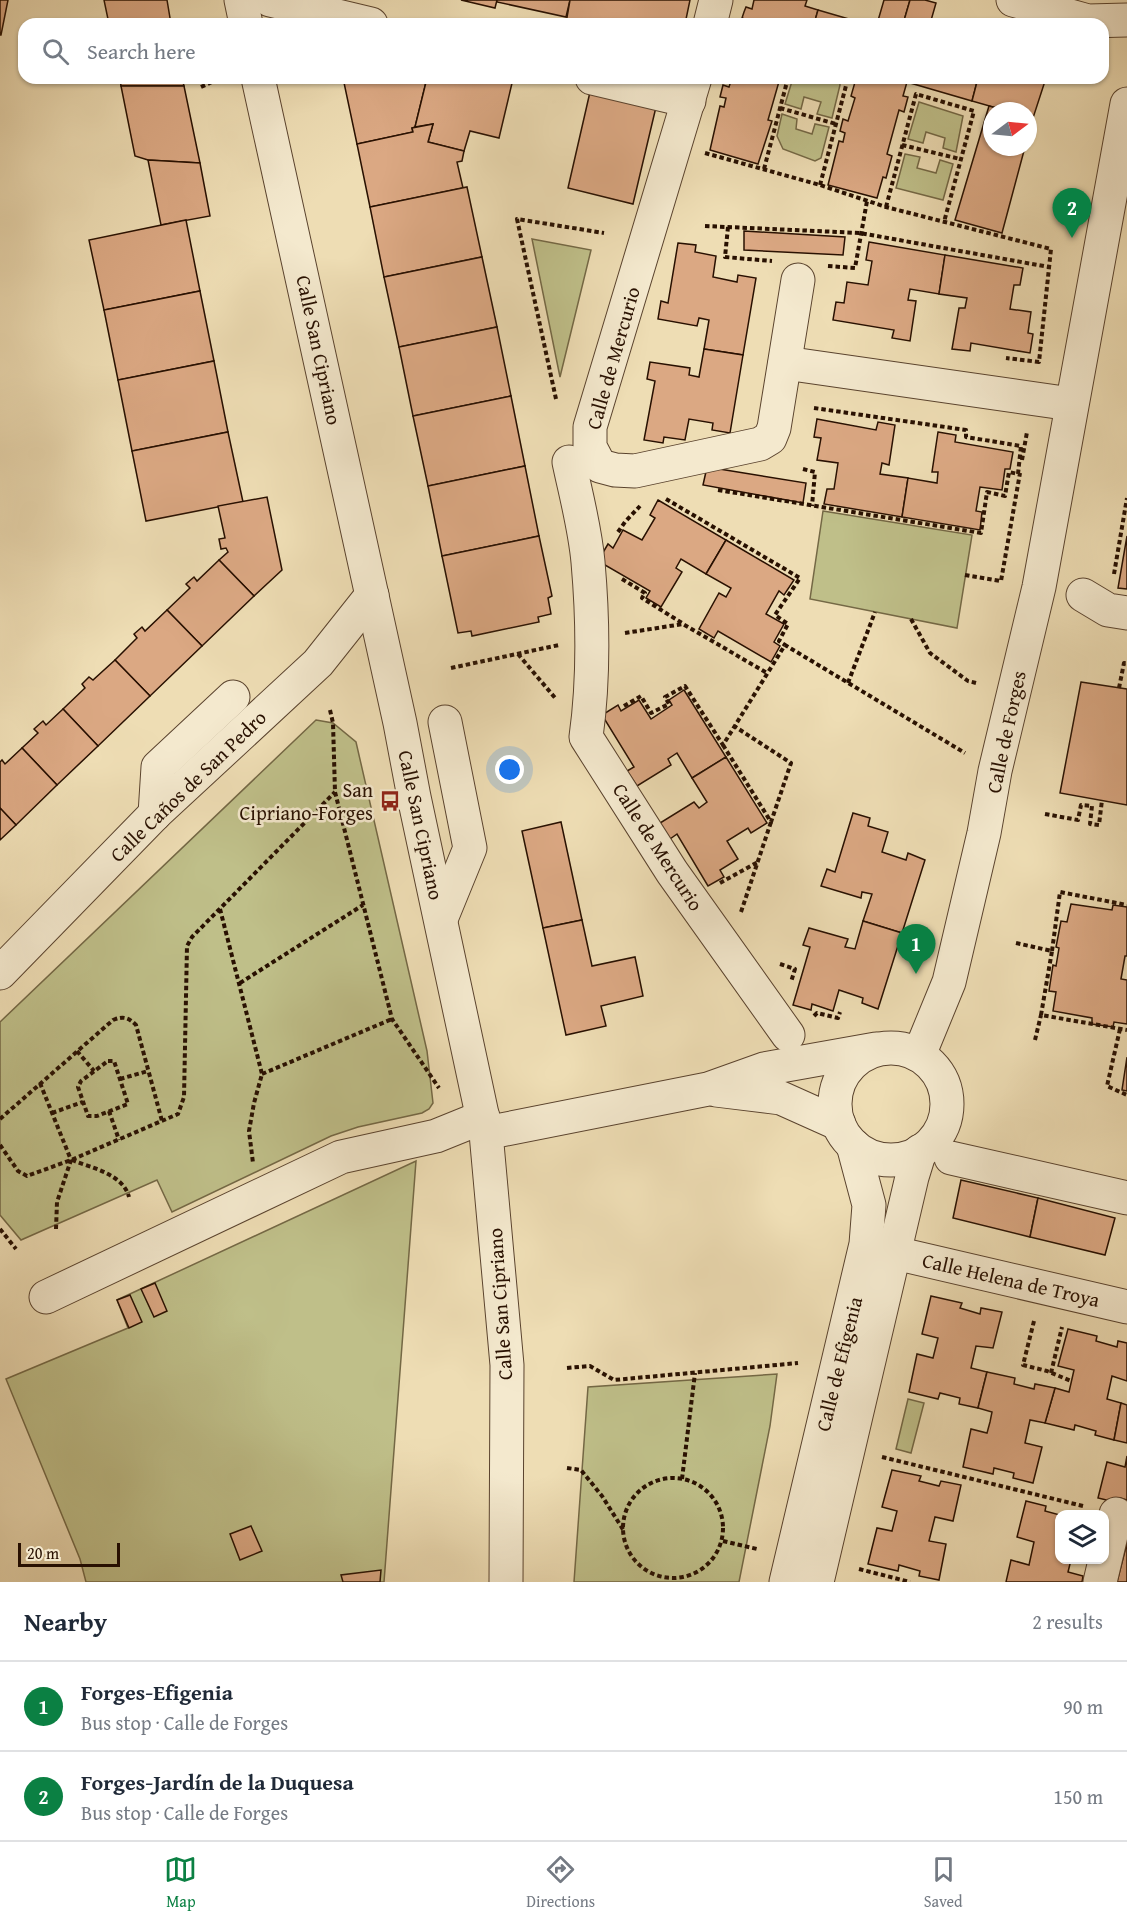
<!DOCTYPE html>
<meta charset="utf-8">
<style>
:root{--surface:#fff;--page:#f6f6f7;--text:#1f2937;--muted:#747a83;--line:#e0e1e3;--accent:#0b8043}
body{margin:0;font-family:"Gentium Book Plus",serif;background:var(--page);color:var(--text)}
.controls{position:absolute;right:18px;bottom:18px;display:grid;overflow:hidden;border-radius:12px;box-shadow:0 2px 4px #0004}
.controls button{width:54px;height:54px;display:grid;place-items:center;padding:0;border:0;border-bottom:2px solid var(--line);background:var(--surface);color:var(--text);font:30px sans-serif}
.compass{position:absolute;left:983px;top:102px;width:54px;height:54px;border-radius:50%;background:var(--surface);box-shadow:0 2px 4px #0004;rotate:74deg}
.scale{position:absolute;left:18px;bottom:15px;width:102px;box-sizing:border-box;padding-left:6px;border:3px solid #281001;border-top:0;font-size:16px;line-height:21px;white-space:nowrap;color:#281001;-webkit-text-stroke:4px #f4e9ce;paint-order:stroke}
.you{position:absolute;left:510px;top:770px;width:21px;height:21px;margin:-15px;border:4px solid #fff;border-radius:50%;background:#1a73e8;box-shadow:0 0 0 9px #1a73e833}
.badge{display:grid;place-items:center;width:39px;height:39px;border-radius:50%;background:var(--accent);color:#fff;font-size:20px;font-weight:700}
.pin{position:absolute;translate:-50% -50px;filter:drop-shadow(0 2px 3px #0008)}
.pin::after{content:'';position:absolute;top:32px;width:21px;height:18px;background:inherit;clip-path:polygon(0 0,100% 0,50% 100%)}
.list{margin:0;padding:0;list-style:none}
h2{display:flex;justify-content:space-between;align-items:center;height:78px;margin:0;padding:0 24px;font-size:26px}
h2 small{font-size:20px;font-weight:400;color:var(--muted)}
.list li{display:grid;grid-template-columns:39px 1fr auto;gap:18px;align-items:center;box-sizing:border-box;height:90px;padding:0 24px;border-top:2px solid var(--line)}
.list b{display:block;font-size:22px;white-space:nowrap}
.list p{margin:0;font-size:20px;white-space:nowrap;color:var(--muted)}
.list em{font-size:20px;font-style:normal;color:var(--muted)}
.icon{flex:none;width:33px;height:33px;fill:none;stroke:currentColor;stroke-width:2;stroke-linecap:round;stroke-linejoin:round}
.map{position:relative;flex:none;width:1127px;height:1582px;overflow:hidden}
.search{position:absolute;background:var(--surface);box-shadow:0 2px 4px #0004;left:18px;right:18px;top:18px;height:66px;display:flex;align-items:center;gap:15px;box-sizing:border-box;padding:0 21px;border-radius:18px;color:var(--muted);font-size:22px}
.sheet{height:258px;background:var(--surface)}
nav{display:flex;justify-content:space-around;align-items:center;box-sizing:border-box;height:84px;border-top:2px solid var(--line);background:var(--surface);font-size:16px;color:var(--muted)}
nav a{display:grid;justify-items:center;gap:3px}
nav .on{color:var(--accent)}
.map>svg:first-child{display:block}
.green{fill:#bfbf89;stroke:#746845;stroke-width:1.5}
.building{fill:#dba883;stroke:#281001;stroke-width:1.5}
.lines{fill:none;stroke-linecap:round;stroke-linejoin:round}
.minor-casing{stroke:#5a432e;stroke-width:35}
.path{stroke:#281001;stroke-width:4;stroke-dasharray:4.5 3;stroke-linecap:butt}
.minor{stroke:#f4e9ce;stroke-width:33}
.labels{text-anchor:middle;stroke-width:5;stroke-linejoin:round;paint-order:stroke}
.street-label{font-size:20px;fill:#281001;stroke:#f4e9ce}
.poi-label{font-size:20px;fill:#281001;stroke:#f4e9ce;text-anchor:end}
</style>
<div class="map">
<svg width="1127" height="1582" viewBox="0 0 1127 1582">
<rect width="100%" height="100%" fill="#eeddb4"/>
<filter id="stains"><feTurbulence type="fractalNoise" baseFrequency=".00333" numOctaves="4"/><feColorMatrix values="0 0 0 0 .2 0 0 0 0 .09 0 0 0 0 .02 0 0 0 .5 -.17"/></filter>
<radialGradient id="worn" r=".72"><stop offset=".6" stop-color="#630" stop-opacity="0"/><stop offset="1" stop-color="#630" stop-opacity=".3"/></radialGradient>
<g class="green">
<path d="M793 78H839L840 85 832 118 817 114 821 102 804 97 801 109 785 104Z"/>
<path d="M919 102 963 116 956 152 943 148 945 138 926 132 923 143 908 139Z"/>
<path d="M782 114 797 119 796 129 812 134 815 124 829 127 821 158 815 161 783 149 777 136Z"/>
<path d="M905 154 920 157 917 168 936 173 940 160 953 164 943 200 896 188Z"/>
<path d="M532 239 591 250 560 377Z"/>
<path d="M823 511 972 535 957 628 810 599Z"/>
<path d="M316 720 333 723 356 742 427 1051 433 1103 429 1109 422 1113 358 1127 331 1136 172 1212 157 1180 21 1240 0 1215V1022Z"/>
<path d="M416 1161 384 1582H86L80 1559 6 1379 128 1328 117 1300Z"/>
<path d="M777 1374 770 1426 739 1582H574L588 1387Z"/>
<path d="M908 1399 924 1403 911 1453 896 1449Z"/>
</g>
<g class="building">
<path d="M0 0H8L1 35H0Z"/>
<path d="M104 0H167L171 24H109Z"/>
<path d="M461 0H497L495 8Z"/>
<path d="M497 0H570L566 17 497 2Z"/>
<path d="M570 0H690L685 24H570L566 23Z"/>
<path d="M754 0H807L805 6 818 10 814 24H747L748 20 742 18 744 12 746 7 752 9Z"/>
<path d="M884 0H910L903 24H877Z"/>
<path d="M910 0H925L936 3 930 24H903Z"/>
<path d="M818 10 866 24H868H814Z"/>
<path d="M120 78H182L184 86H121Z"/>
<path d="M343 78H427L415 127 412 128 413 132 357 144Z"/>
<path d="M427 78 513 79 499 138 470 131 464 151 428 142 433 124 415 127Z"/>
<path d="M732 78H780L768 120 772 121 758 164 710 150 720 106 724 107 726 98 720 97 723 85 729 87Z"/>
<path d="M861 78H893L907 82 903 96 908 97 904 112 899 110 887 154 892 156 886 178 883 177 877 198 828 185 839 141 843 142 845 133 840 131 843 119 848 121 855 98 851 96 855 82 860 83Z"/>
<path d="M893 78H978L972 101Z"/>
<path d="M978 78H1046L1033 118 1028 117V111H1007L972 101Z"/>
<path d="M121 86H184L200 163 148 160 135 156Z"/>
<path d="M590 92 656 107 633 204 568 188Z"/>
<path d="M989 106 1007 111H992V147H1025L1002 233 955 220Z"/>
<path d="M433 124 428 142 464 151 462 161 457 162 463 188 370 207 357 144 413 132 412 128Z"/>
<path d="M148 160 200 163 210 216 161 225Z"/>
<path d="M467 187 482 257 384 277 370 207Z"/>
<path d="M186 220 200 291 104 310 89 240Z"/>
<path d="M744 231 845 237 843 255 744 250Z"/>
<path d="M869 242 945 255 939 294 910 289 908 300 916 301 910 341 892 338 894 330 833 320 836 302 844 303 847 282 868 285 872 261 866 260Z"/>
<path d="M678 243 696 245 695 252 716 256 713 277 737 282 738 275 756 278 743 355 704 349 709 320 699 318 697 326 658 319 661 301 668 303Z"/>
<path d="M945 255 1023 268 1020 285H1014L1010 309 1031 312 1028 333 1033 334 1030 353 971 343 970 351 952 349 959 308H965L967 298 939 294Z"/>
<path d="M482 257 497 327 399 347 384 277Z"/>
<path d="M200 291 214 361 118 380 104 310Z"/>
<path d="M497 327 511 396 413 416 399 347Z"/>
<path d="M704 349 743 355 730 433 712 430 713 423 689 419 685 440 664 437 663 443 644 440 655 381 647 379 650 362 690 368 689 375 699 377Z"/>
<path d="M214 361 228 432 132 451 118 380Z"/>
<path d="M511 396 525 466 428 486 413 416Z"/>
<path d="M817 419 876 430 878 422 895 425 889 465 882 463 880 474 908 478 902 517 824 504 827 489H834L838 463 817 460 821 438 814 437Z"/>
<path d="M228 432 243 502 146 521 132 451Z"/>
<path d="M938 432 956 435 955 442 1013 452 1010 469H1005L1002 490 980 487 976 511 982 512 980 530 902 517 908 478 937 483 938 472H932Z"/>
<path d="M525 466 539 536 442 556 428 486Z"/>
<path d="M707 467 806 483 803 503 703 485Z"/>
<path d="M267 497 282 570 254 596 219 560 228 552 226 548 221 549 219 539 225 538 218 506Z"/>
<path d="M658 500 726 540 706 574 681 559 676 568 682 572 661 607 646 598 650 591 598 561 608 544 613 548 623 530 642 540 655 518 650 515Z"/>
<path d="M539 536 552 596 548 598 551 614 538 617 539 622 472 636 471 631 458 633 442 556Z"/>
<path d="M1127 536V589L1118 588Z"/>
<path d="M726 540 794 580 784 595 779 591 766 614 784 624 774 642 780 646 771 662 718 631 714 638 699 629 719 593 726 597 731 588 706 574Z"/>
<path d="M219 560 254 596 202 646 167 610 190 588 186 584 194 577 197 581Z"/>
<path d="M167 610 202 646 150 696 115 660 137 638 134 634 142 627 145 631Z"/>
<path d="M115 660 150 696 98 746 63 709 85 688 82 684 89 677 93 680Z"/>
<path d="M1081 682 1127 689V805L1060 793Z"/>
<path d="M684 690 726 757 692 778 677 753 668 759 671 765 637 786 627 771 634 767 602 715 618 705 621 711 639 700 651 719 672 705 669 700Z"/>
<path d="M63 709 98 746 57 785 22 748 38 733 34 729 43 721 46 725Z"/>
<path d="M22 748 57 785 16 825 0 808V762L2 760 5 764Z"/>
<path d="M726 757 767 823 751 833 748 828 727 841 738 859 720 870 724 877 708 886 677 834 670 839 660 823 694 802 699 808 707 802 692 778Z"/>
<path d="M0 808 16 825 0 840Z"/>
<path d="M853 813 870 818 868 826 888 832 882 852 906 860 908 853 925 860 902 933 863 921 872 894 862 892 861 898 821 886 827 869 835 872Z"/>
<path d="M561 822 582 920 543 928 522 831Z"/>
<path d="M1071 904 1112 910 1113 905 1127 907V956H1125L1121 979 1127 980V1024L1114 1022 1113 1027 1092 1024V1018L1053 1011 1056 992 1049 991 1053 965 1056 966 1059 948 1056 947 1061 921 1067 922Z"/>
<path d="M582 920 592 966 635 957 643 996 601 1006 606 1026 566 1035 543 928Z"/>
<path d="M863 921 902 933 878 1009 862 1003 863 998 839 990 833 1011 812 1004 811 1010 793 1005 810 947 803 945 809 928 848 939 845 947 855 949Z"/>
<path d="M1127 1057V1091L1122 1090Z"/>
<path d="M961 1180 1038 1198 1030 1237 953 1218Z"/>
<path d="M1038 1198 1115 1218 1105 1255 1030 1237Z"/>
<path d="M155 1283 167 1311 154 1317 141 1289Z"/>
<path d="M130 1295 142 1322 129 1328 117 1300Z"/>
<path d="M931 1296 962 1303 960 1308 980 1314 981 1308 1002 1312 993 1348 976 1346 971 1368 987 1372 978 1408 959 1404 960 1398 940 1393 938 1399 909 1392 917 1354 933 1358 938 1338 922 1334Z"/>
<path d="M1068 1329 1097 1336 1096 1341 1117 1347 1118 1341 1127 1343V1381L1112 1376 1107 1399 1121 1403 1114 1440 1095 1435 1096 1431 1075 1425 1074 1430 1045 1423 1055 1388 1069 1392 1074 1370 1058 1366Z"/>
<path d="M987 1372 1015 1378 1014 1384 1034 1389 1035 1384 1055 1388 1045 1423 1030 1420 1025 1443 1042 1447 1033 1483 1013 1478 1014 1473 994 1468 993 1474 963 1467 971 1429 987 1433 990 1422 992 1412 978 1408Z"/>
<path d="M1121 1403 1127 1405V1443L1114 1440Z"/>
<path d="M1127 1456V1500L1120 1498 1119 1503 1098 1498 1107 1462 1125 1467Z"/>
<path d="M892 1470 921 1476 919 1481 939 1486 941 1481 961 1485 953 1521 935 1517 929 1541 946 1544 939 1580 919 1576 920 1571 899 1565 898 1571 868 1564 877 1528 892 1531 897 1511 882 1507Z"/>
<path d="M1026 1501 1046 1506 1045 1511 1060 1515V1560H1071L1068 1572 1083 1576 1082 1582H1006L1011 1560 1029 1565 1034 1542 1017 1537Z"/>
<path d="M251 1526 262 1551 240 1560 230 1534Z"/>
<path d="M1127 1543V1582H1117Z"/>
<path d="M381 1570 380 1582H343L341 1575Z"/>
</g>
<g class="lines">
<g class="minor-casing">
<g id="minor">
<path d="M241 0 246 24"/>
<path d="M270 0 371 24"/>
<path d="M1013 0 1088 21 1127 20"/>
<path d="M710 24 716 0"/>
<path d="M258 78 400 723 414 797 486 1133 507 1365 506 1582"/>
<path d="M592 78 689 101"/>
<path d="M695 78 590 427V447L600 466 615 470 635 471 760 444 770 438 774 428 798 280"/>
<path d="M785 363 1071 404"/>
<path d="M569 462C576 495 585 528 588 562 593 619 594 679 586 737L672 872 788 1035"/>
<path d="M1083 595 1108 610 1127 613"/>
<path d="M155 814 158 767 233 697"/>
<path d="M441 919 470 848 445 722"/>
<path d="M0 973 155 814 318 663 372 595"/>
<circle cx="891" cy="1104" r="56"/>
<path d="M919 1055 949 982 984 833 995 771 1039 587 1127 104"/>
<path d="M716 1090 781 1098 839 1124"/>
<path d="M486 1133 708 1089 764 1069 876 1049"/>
<path d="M951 1158 1127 1198"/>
<path d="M895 1253 1127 1307"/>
<path d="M46 1297 341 1157 436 1136 483 1117"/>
<path d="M786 1582 866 1244 869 1205 853 1145"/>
<path d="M817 1582 912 1177 920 1151"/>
<path d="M1100 1582 1116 1514"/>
</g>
</g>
<g class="path">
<path d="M201 87 212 82"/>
<path d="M780 108 836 124"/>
<path d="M902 145 960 159"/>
<path d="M705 153 820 185 886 207 1051 249 1039 362 1006 358"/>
<path d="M764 169 788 78"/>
<path d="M820 185 848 78"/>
<path d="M886 207 916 94 974 111 944 222"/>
<path d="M705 226 860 233 1049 267"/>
<path d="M728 227 725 257 772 261"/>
<path d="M828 266 855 268 867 201"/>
<path d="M556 399 517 219 604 233"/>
<path d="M1022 460 1027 432"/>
<path d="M803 469 815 472 812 506"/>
<path d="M718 490 981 533 987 492 1005 496 1009 472 1018 474 1021 446 966 437V430L814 408"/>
<path d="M666 499 800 578 775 615 788 624 779 641 785 645"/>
<path d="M618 532 625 522 640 506"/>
<path d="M1114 574 1127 498"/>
<path d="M965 575 1001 581 1020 473"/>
<path d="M622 579 645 593 642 598 682 623"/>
<path d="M911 619 930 653 968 681 976 683"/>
<path d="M625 633 683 624 767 673"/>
<path d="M518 654 556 699"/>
<path d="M451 668 559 645"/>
<path d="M848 683 875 612"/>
<path d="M1119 688 1124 663 1127 664"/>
<path d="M624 706 641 696 651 713 669 704 665 697 685 686 723 745 785 645 965 753"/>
<path d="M330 710 333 723 335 792 392 1019 439 1088"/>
<path d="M723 745 771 822 791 763 734 726"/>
<path d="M1045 814 1078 820 1081 805 1092 806 1090 824 1099 825 1102 800"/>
<path d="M720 883 758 862"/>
<path d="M220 909 262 1074 254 1103 249 1131 253 1163"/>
<path d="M741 912 771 822"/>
<path d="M1016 943 1052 951 1041 1015 1127 1030"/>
<path d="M1052 951 1060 892 1127 905"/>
<path d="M780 964 795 969 791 982"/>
<path d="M240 983 363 905"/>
<path d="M814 1016 817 1013 838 1018 840 1012"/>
<path d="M1120 1029 1107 1086 1127 1095"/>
<path d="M1035 1040 1041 1015"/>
<path d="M77 1051 94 1071"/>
<path d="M108 1061H114L128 1104 97 1116H88L78 1087 81 1081Z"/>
<path d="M262 1074 392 1019"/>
<path d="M120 1079 148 1071"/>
<path d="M40 1083 71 1160 57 1202 56 1229"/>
<path d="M109 1111 119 1140"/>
<path d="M52 1113 83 1102"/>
<path d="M0 1119 113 1020C123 1016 128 1017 136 1025L162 1121"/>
<path d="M0 1145 18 1171 27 1176 71 1160 178 1114 184 1097 187 946 192 937 335 792"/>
<path d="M72 1160C92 1168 123 1174 129 1197"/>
<path d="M0 1229 16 1249"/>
<path d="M1034 1321 1023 1365 1047 1371 1071 1381"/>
<path d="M567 1368 590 1366 614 1380 798 1363"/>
<path d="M1051 1373 1062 1327"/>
<path d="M882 1457 1083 1506"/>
<path d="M567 1468 581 1470 602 1496 624 1531"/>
<circle cx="673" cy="1528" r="50"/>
<path d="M682 1479 695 1373"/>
<path d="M723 1541 757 1549"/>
<path d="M859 1569 910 1582"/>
</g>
<use href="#minor" class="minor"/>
</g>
<defs>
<g id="bus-bare" transform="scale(1.62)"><path d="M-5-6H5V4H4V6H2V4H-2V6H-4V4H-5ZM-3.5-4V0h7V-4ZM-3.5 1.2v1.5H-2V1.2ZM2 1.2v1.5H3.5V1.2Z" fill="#8f2418" stroke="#f4e9ce" stroke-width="2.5" paint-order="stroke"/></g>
</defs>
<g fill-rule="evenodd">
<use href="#bus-bare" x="390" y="801"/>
</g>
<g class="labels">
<g class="street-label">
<text transform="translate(319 350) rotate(78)" y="7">Calle San Cipriano</text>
<text transform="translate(613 358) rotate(-74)" y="7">Calle de Mercurio</text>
<text transform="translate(1006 732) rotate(-78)" y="7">Calle de Forges</text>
<text transform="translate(188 786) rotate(-44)" y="7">Calle Caños de San Pedro</text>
<text transform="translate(421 825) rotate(78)" y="7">Calle San Cipriano</text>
<text transform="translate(658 847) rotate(57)" y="7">Calle de Mercurio</text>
<text transform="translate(1011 1280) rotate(13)" y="7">Calle Helena de Troya</text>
<text transform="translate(500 1304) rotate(-94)" y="7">Calle San Cipriano</text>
<text transform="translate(839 1364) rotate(-76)" y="7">Calle de Efigenia</text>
</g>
<g class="poi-label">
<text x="373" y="797">San<tspan x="373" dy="23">Cipriano-Forges</tspan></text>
</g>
</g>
<rect width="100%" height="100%" filter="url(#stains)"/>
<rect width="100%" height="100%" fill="url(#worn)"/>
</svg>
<div class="controls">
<button><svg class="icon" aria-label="layers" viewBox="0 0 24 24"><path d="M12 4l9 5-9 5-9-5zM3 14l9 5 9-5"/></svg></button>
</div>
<svg class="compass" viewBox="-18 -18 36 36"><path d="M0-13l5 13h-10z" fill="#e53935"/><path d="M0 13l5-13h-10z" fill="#747a83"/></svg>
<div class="scale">20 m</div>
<div class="you"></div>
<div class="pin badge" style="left:916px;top:974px">1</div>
<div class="pin badge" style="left:1072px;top:238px">2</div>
<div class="search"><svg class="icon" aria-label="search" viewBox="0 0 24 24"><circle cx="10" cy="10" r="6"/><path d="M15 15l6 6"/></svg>Search here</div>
</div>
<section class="sheet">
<h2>Nearby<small>2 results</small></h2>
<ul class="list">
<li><span class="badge">1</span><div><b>Forges-Efigenia</b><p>Bus stop · Calle de Forges</p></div><em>90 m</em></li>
<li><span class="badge">2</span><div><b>Forges-Jardín de la Duquesa</b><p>Bus stop · Calle de Forges</p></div><em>150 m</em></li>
</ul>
</section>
<nav>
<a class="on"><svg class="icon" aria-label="map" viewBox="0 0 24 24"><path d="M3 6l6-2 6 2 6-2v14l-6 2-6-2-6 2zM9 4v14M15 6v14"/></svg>Map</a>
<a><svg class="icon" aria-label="directions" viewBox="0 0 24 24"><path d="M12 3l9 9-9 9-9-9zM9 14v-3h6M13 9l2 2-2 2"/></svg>Directions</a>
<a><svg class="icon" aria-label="saved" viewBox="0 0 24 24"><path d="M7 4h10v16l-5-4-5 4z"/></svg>Saved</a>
</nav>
